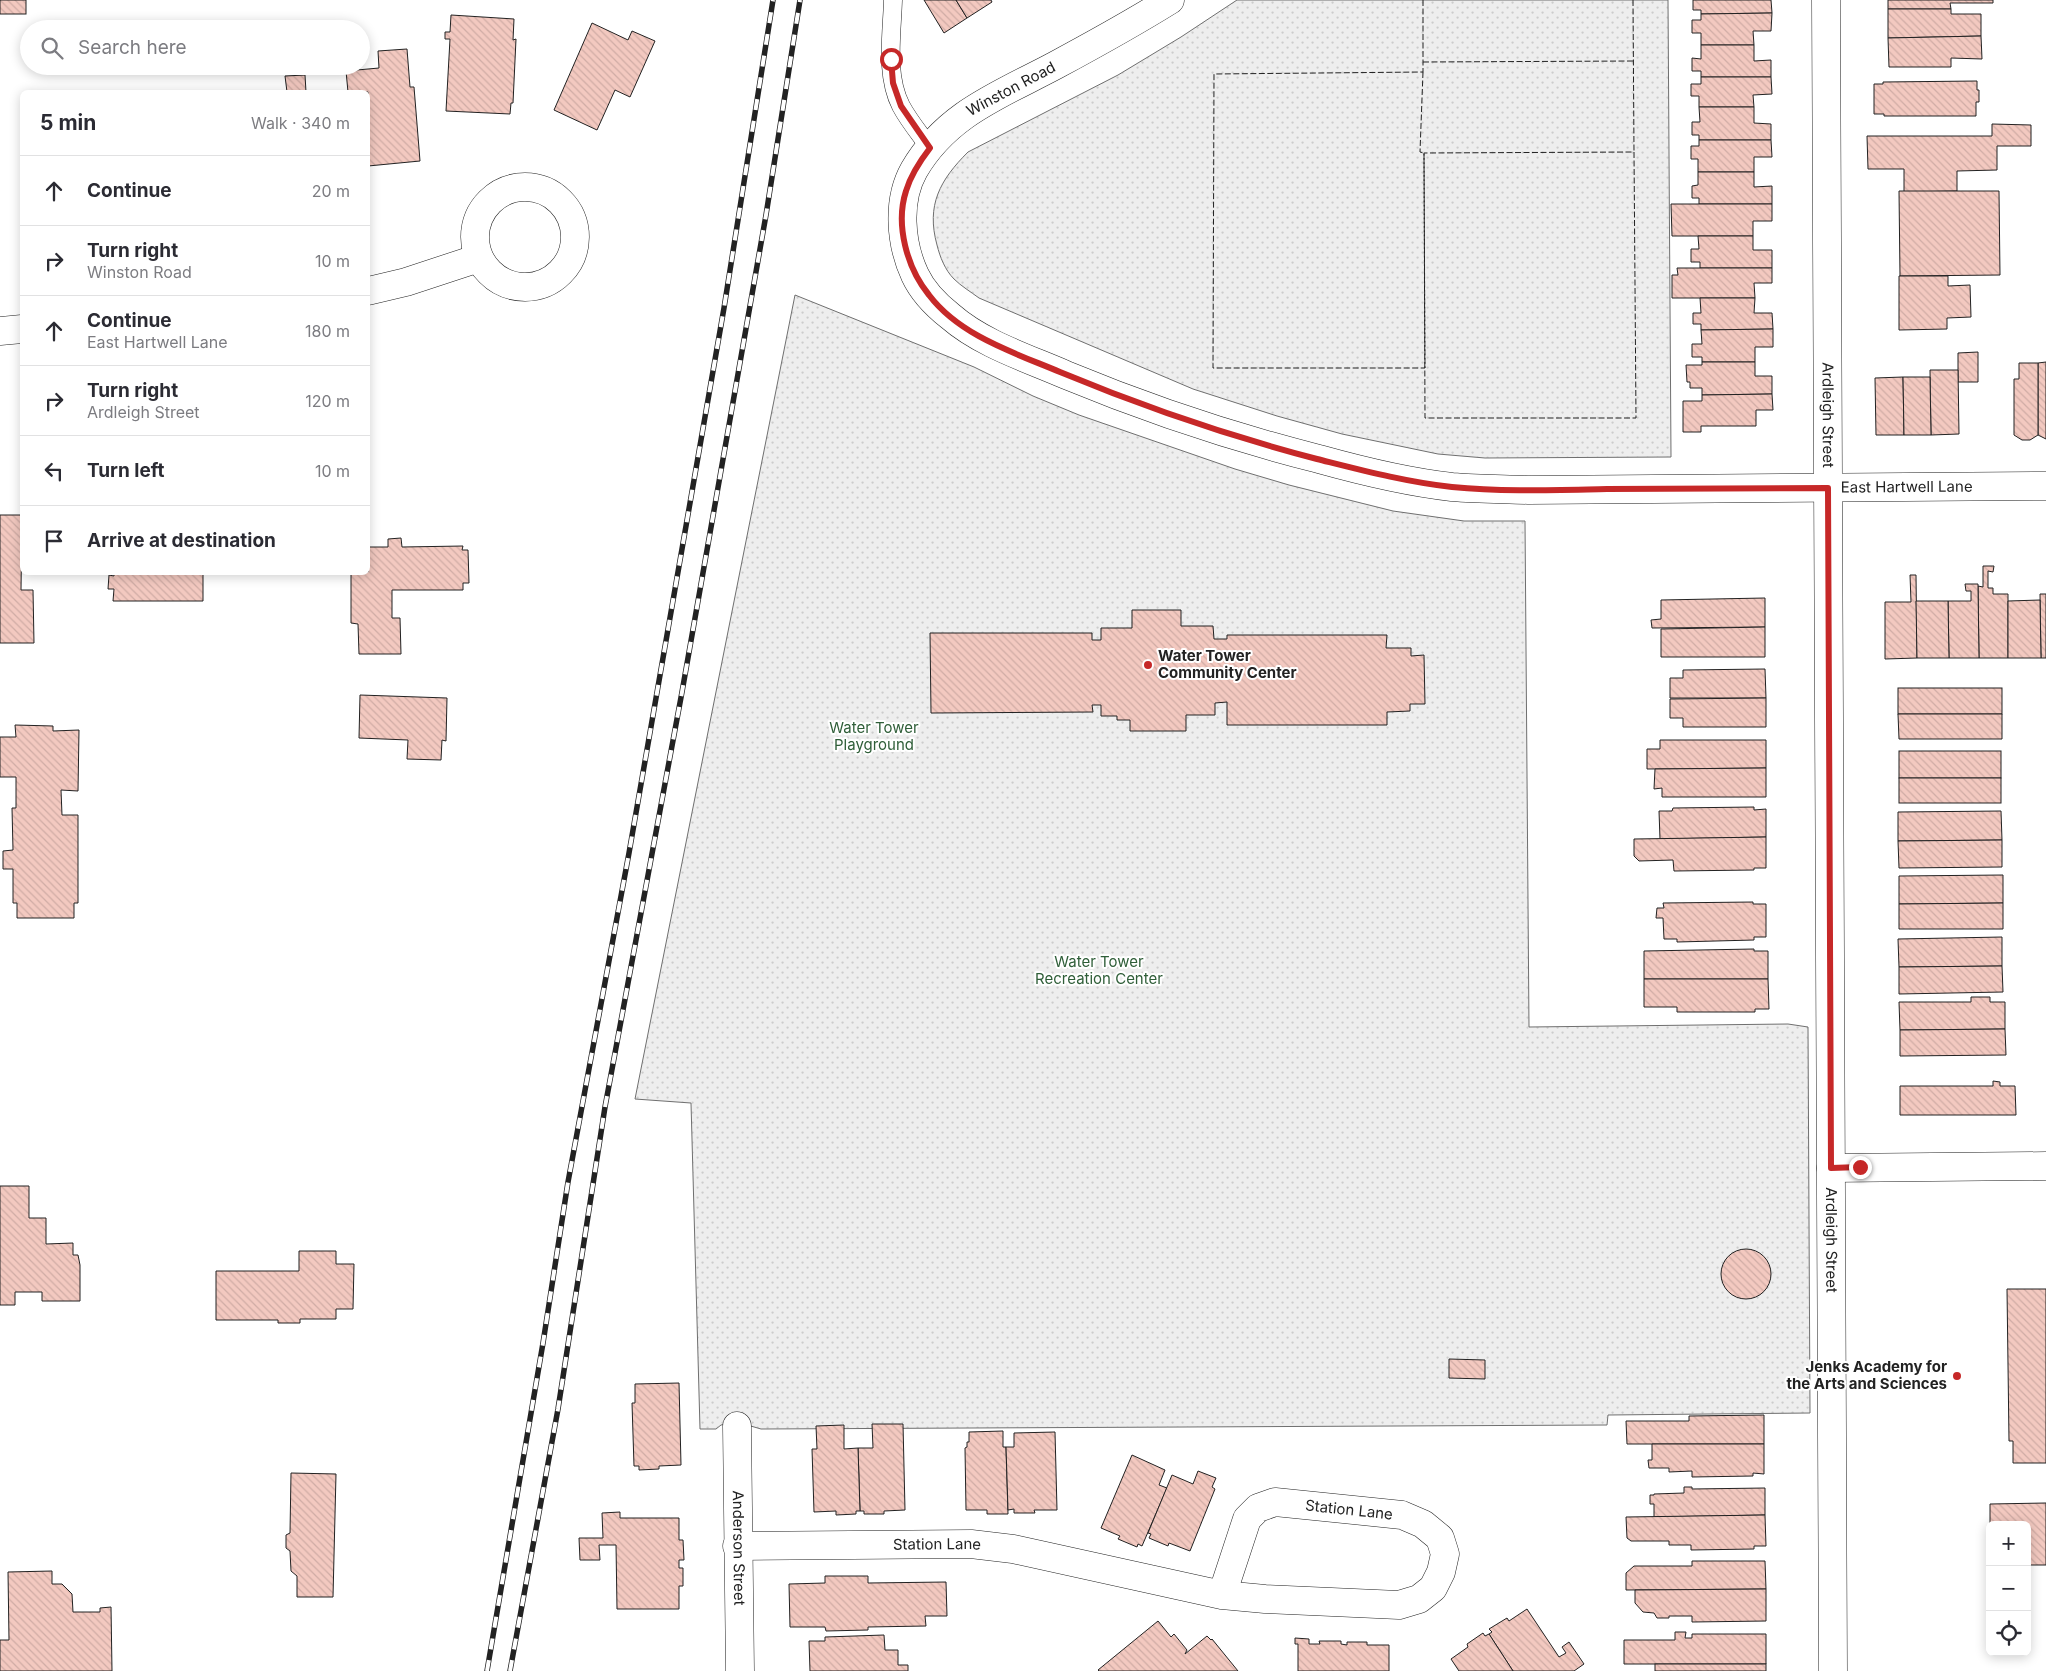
<!DOCTYPE html>
<meta charset="utf-8">
<style>
:root{--surface:#fff;--page:#f2f2f3;--text:#2b2b33;--muted:#7c7c81;--line:#e1e1e2}
body{margin:0;font-family:Inter,sans-serif;background:var(--page);color:var(--text)}
.controls{position:absolute;right:15px;bottom:15px;display:grid;overflow:hidden;border-radius:8px;box-shadow:0 2px 12px #0003}
.controls button{width:45px;height:45px;display:grid;place-items:center;padding:0;border:0;border-bottom:1px solid var(--line);background:var(--surface);color:var(--text);font:25px sans-serif}
.stop{position:absolute;width:15px;height:15px;margin:-11px;border:4px solid #c62828;border-radius:50%;background:#fff}
.stop.end{background:#c62828;border-color:#fff;box-shadow:0 1px 5px #0008}
.list{margin:0;padding:0;list-style:none}
h2{display:flex;justify-content:space-between;align-items:center;height:65px;margin:0;padding:0 20px;font-size:21px}
h2 small{font-size:16px;font-weight:400;color:var(--muted)}
.list li{display:grid;grid-template-columns:32px 1fr auto;gap:15px;align-items:center;box-sizing:border-box;height:70px;padding:0 20px;border-top:1px solid var(--line)}
.list b{display:block;font-size:19px;white-space:nowrap}
.list p{margin:0;font-size:16px;white-space:nowrap;color:var(--muted)}
.list em{font-size:16px;font-style:normal;color:var(--muted)}
.icon{flex:none;width:28px;height:28px;fill:none;stroke:currentColor;stroke-width:2;stroke-linecap:round;stroke-linejoin:round}
.map{position:relative;flex:none;width:2046px;height:1671px;overflow:hidden}
.search{position:absolute;background:var(--surface);box-shadow:0 2px 12px #0003;left:20px;top:20px;width:350px;height:55px;display:flex;align-items:center;gap:12px;box-sizing:border-box;padding:0 18px;border-radius:28px;color:var(--muted);font-size:19px}
.panel{position:absolute;background:var(--surface);box-shadow:0 2px 12px #0003;left:20px;top:90px;width:350px;height:485px;border-radius:8px}
.map>svg:first-child{display:block}
.park{fill:url(#park-dots);stroke:#6f6f6f}
.building{fill:url(#building-back-hatch);stroke:#222}
.lines{fill:none;stroke-linecap:round;stroke-linejoin:round}
.service-casing{stroke:#222;stroke-width:19}
.minor-casing{stroke:#222;stroke-width:29}
.service{stroke:#fff;stroke-width:18}
.minor{stroke:#fff;stroke-width:28}
.rail-casing{stroke:#222;stroke-width:5.5}
.rail{stroke:#fff;stroke-width:4;stroke-dasharray:11;stroke-linecap:butt}
.fence{stroke:#222;stroke-width:1;stroke-dasharray:6 2.5;stroke-linecap:butt}
.route{stroke:#c62828;stroke-width:6}
.poi-dot{fill:#c62828;stroke:#fff;stroke-width:2}
.labels{text-anchor:middle;stroke-width:4;stroke-linejoin:round;paint-order:stroke}
.street-label{font-size:15px;fill:#222;stroke:#fff}
.poi-label{font-size:15px;font-weight:bold;fill:#222;stroke:#fff;text-anchor:start}
.park-label{font-size:15px;fill:#2f5e38;stroke:#fff}
</style>
<div class="map">
<svg width="2046" height="1671" viewBox="0 0 2046 1671">
<defs>
<pattern id="park-dots" width="8" height="8" patternUnits="userSpaceOnUse" patternTransform="scale(1.25)"><rect width="8" height="8" fill="#eee"/><path d="M2 2h.1M6 6h.1" fill="none" stroke="#ccc" stroke-width="1.8" stroke-linecap="round"/></pattern>
<pattern id="building-back-hatch" width="6" height="6" patternUnits="userSpaceOnUse" patternTransform="scale(1.25)"><rect width="6" height="6" fill="#f3c9c0"/><path d="M-1 5l2 2M0 0l6 6M5-1l2 2" fill="none" stroke="#d0aca5"/></pattern>
</defs>
<rect width="100%" height="100%" fill="#fff"/>
<g class="park">
<path d="M1237 0H1668L1671 457 1485 458 1438 454 1342 434 1277 416 1193 389 979 298C971 292 961 286 954 279 945 270 940 257 937 245 926 205 940 180 968 152L1118 75 1181 37Z"/>
<path d="M795 295 974 367 1033 396 1079 415 1235 469 1289 485 1393 511 1464 521H1525L1529 1027 1788 1024 1808 1027 1810 1413 1608 1415 1607 1425 761 1429 737 1422 721 1425 716 1429H700L691 1103 635 1099Z"/>
</g>
<g class="building">
<rect x="0" y="0" width="26" height="14"/>
<path d="M924 0H956L967 18 944 33Z"/>
<path d="M956 0H991L992 2 967 18Z"/>
<path d="M1693 0H1771L1772 13 1701 14V10H1693Z"/>
<path d="M1888 0H1993V3H1950L1951 9H1888Z"/>
<path d="M1888 9H1951V14H1981V36L1888 38Z"/>
<path d="M1772 13 1771 31H1753L1754 45H1701V33H1692V20H1701V14Z"/>
<path d="M451 15 514 19 513 40 516 39 513 103H511L510 114 446 111 450 39H445V32H450Z"/>
<path d="M592 23 628 40 632 31 655 41 630 97 615 90 597 130 554 110Z"/>
<path d="M1981 36 1982 59 1951 58V67H1889L1888 38Z"/>
<path d="M1701 45H1754V61L1771 60V77H1701V71H1692V58L1701 59Z"/>
<path d="M407 49 410 87H414L420 161 368 166V92H348L346 71 379 68 378 51Z"/>
<path d="M305 75 306 92H287L285 76Z"/>
<path d="M1701 77H1771L1772 94 1753 95 1754 107H1699V96H1691V84H1701Z"/>
<path d="M1977 81V90H1979V102H1976V116H1884V114H1874V84H1883V82Z"/>
<path d="M1699 107H1754V123L1771 124V140H1699V135H1692V122H1700Z"/>
<path d="M1992 124 2031 125V146H1997V170L1957 171V191L1904 192V169H1868L1867 136H1992Z"/>
<path d="M1699 140H1771L1772 157H1754V172H1698V159H1691V146H1699Z"/>
<path d="M1698 172H1754V187L1772 186V204H1699V198H1692V186L1698 185Z"/>
<path d="M1899 191H1999L2000 275 1900 276Z"/>
<path d="M1671 204H1772V221H1753V236H1672Z"/>
<path d="M1698 236H1753V250H1772V268H1700V262H1691V249H1699Z"/>
<path d="M1677 268H1772V283H1754L1755 298H1672V275H1678Z"/>
<path d="M1899 276H1948V286L1970 285 1971 317 1947 318V329L1899 330Z"/>
<path d="M1700 298H1755L1754 313H1772L1773 329 1701 330V324H1693V313H1701Z"/>
<path d="M1773 329V347H1755V362H1702V357H1692V344H1702L1701 330Z"/>
<path d="M1978 352V382H1958V353Z"/>
<path d="M1702 362H1755V376H1772V394L1702 395V388H1690V382H1687L1686 365H1702Z"/>
<path d="M2046 362V439L2038 435V363Z"/>
<path d="M2019 363H2038V435L2030 440H2022L2014 435V379H2019Z"/>
<path d="M1930 370H1958L1959 434 1931 435Z"/>
<path d="M1903 377 1904 435H1876L1875 378Z"/>
<path d="M1903 377H1930L1931 435H1904Z"/>
<path d="M1772 394 1773 410H1756V426H1701V432H1683V401H1702V395Z"/>
<path d="M0 515H22L21 590H33L34 643H0Z"/>
<path d="M401 538 402 547 463 546 462 550H468L469 583H463V590H392V618H400L401 654H359L358 624 351 623V572H368V547H388V539Z"/>
<path d="M1983 566H1994L1993 572 1988 571V588H1993V594H2008V658H1979L1978 586 1983 587Z"/>
<path d="M114 572H203V601H113L114 589H108L109 575 114 576Z"/>
<path d="M1910 575H1916L1917 658 1885 659V602H1911Z"/>
<path d="M1965 584H1978V586L1979 658H1949L1948 601H1971V591H1966Z"/>
<path d="M2040 594H2046V658H2041Z"/>
<path d="M1765 598V627L1652 628 1651 620 1661 619V600Z"/>
<path d="M2040 600 2041 658H2008V601Z"/>
<path d="M1916 601H1948L1949 658H1917Z"/>
<path d="M1132 610H1181V626H1213L1214 639H1227V635H1387L1386 648H1411V656L1424 655 1425 704H1410V711L1387 712V725H1227V702L1215 703V715H1186V731H1130V720H1117V716H1101V705H1092L1093 712 931 713 930 633H1092V640H1101V628H1132Z"/>
<path d="M1765 627V657H1661V629Z"/>
<path d="M1765 669 1766 698H1670V678H1683V670Z"/>
<rect x="1898" y="688" width="104" height="26"/>
<path d="M360 695 447 698 446 741 442 740 441 760 407 759 408 740 359 738Z"/>
<path d="M1766 698V727H1683V718H1670V699Z"/>
<path d="M1898 714H2002V739H1899Z"/>
<path d="M15 725 53 726V731L79 730 78 791 61 790 62 815H78V903H74V918H17V903H13V869H3V851L13 850 12 808H16V777H0V737H16Z"/>
<path d="M1660 740H1766V768L1647 769V749H1660Z"/>
<rect x="1899" y="751" width="102" height="27"/>
<path d="M1766 768V797H1662V788L1654 789 1655 769Z"/>
<rect x="1899" y="778" width="102" height="25"/>
<path d="M1754 807V810L1766 809V837L1660 839 1659 811H1672L1673 808Z"/>
<path d="M2001 811 2002 840 1898 841V812Z"/>
<path d="M1766 837V868H1754V870L1674 871 1673 860 1639 861 1634 856V839Z"/>
<path d="M2002 840V867L1899 868 1898 841Z"/>
<path d="M2003 875V903L1899 904V876Z"/>
<path d="M1753 902V904H1766V937H1754V940L1677 942V939H1664L1663 918H1656L1657 908H1664L1663 903Z"/>
<path d="M2003 903V929H1899V904Z"/>
<path d="M2002 937V966L1899 967 1898 939Z"/>
<path d="M1754 949V951H1768V979H1644V951Z"/>
<path d="M2002 966 2003 992 1899 994V967Z"/>
<path d="M1644 979H1768L1769 1009H1755V1012H1677V1007H1644Z"/>
<path d="M1971 997H1990V1002H2005V1029L1900 1030 1899 1002H1971Z"/>
<path d="M2005 1029 2006 1055 1900 1056V1030Z"/>
<path d="M1993 1081 2000 1082V1086H2015L2016 1115H1900V1086H1993Z"/>
<path d="M0 1186H29V1218H46V1244L73 1243V1255H78L80 1265V1301H42V1292H15V1305H0Z"/>
<circle cx="1746" cy="1274" r="25"/>
<path d="M299 1251H336V1264H354L353 1309H336V1319H300V1323H278V1320H216V1271H299Z"/>
<path d="M2007 1289H2046V1463H2013V1441H2009Z"/>
<path d="M1449 1359 1485 1360V1379L1449 1378Z"/>
<path d="M679 1383 681 1465 659 1466V1469L639 1470V1466H634L632 1403H635V1384Z"/>
<path d="M1764 1415V1444H1627L1626 1421H1689V1416Z"/>
<path d="M872 1424H903L905 1510 884 1511V1514H864V1511H860L858 1448H873Z"/>
<path d="M844 1425V1449L858 1448 860 1511H856V1514L836 1515V1511L814 1512 812 1449H817L816 1426Z"/>
<path d="M1003 1431V1447H1006L1008 1514H987V1510H966L965 1448 967 1447V1442H969V1432Z"/>
<path d="M1055 1432 1057 1510H1034L1035 1513H1014V1509L1008 1510 1006 1447H1014V1433Z"/>
<path d="M1652 1444H1764V1474L1753 1473V1476L1692 1477V1471L1669 1472V1468H1649L1648 1460H1652Z"/>
<path d="M1132 1455 1165 1470 1159 1485 1167 1488 1142 1546 1138 1544 1137 1547 1118 1539 1120 1536 1101 1528Z"/>
<path d="M1198 1471 1216 1478 1212 1487 1215 1489 1190 1551 1169 1543 1168 1546 1149 1538 1151 1534 1148 1533 1172 1475 1193 1484Z"/>
<path d="M291 1473 336 1474 333 1597H297V1576L291 1571 290 1551 286 1548V1535L290 1533Z"/>
<path d="M1684 1487H1692V1489L1765 1488V1515L1654 1517V1504H1650V1495H1654V1494L1684 1493Z"/>
<path d="M2046 1503V1565H2027V1525H1990V1504Z"/>
<path d="M620 1512V1518H679V1540H683L684 1560H679V1568H683V1586H679V1609H617L616 1545H599L600 1560H580L579 1538H603L602 1513Z"/>
<path d="M1765 1515 1766 1546H1754V1549L1691 1550V1545H1669V1541H1631L1627 1538 1626 1517Z"/>
<path d="M1692 1561H1765L1766 1589 1626 1590V1573L1634 1566H1692Z"/>
<path d="M52 1571V1584H62L72 1594 73 1612H100V1608L111 1607 112 1671H0V1640H9L8 1572Z"/>
<path d="M825 1576H868V1583L946 1582 947 1616H925L926 1626 868 1627V1630L826 1631 825 1627H790L789 1584 825 1583Z"/>
<path d="M1766 1589V1621L1692 1622V1616H1669V1618H1657L1654 1613 1643 1612 1635 1603V1590Z"/>
<path d="M1527 1609 1559 1657 1566 1653 1562 1647 1569 1642 1584 1664 1574 1671H1513L1489 1634 1492 1632 1489 1629 1507 1618 1509 1621Z"/>
<path d="M1158 1621 1171 1637 1174 1634 1187 1650 1185 1654 1207 1636 1211 1640 1212 1639 1238 1671H1099L1098 1670Z"/>
<path d="M1675 1632H1686L1685 1638H1692V1634H1766V1664H1624V1640H1675Z"/>
<path d="M1483 1633 1485 1636 1489 1634 1513 1671H1459L1451 1659 1468 1647 1467 1644Z"/>
<path d="M884 1635 885 1650H898V1665H908V1671H810L809 1641H825V1637Z"/>
<path d="M1295 1638 1309 1639V1644H1320L1319 1641H1341V1644L1347 1645V1642H1367V1645H1389V1671H1298V1644H1295Z"/>
<rect x="1655" y="1664" width="111" height="7"/>
</g>
<g class="lines">
<g class="service-casing">
<path id="service" d="M893 0C892 34 885 75 901 106 909 121 920 134 930 148"/>
</g>
<g class="minor-casing">
<g id="minor">
<path id="s1" d="M1170 0C1133 23 1095 44 1056 65 1002 94 947 113 914 170 897 200 900 243 915 275 922 290 936 305 950 316 982 344 1027 358 1066 375 1148 409 1232 437 1319 459 1362 471 1407 482 1452 487 1477 489 1502 489 1528 490L2046 486"/>
<path id="s2" d="M1826 0 1833 1671"/>
<circle cx="525" cy="237" r="50"/>
<path d="M368 291 406 282 479 258"/>
<path d="M0 331 22 329"/>
<path d="M1831 1168 2046 1166"/>
<path id="s3" d="M737 1426 740 1671"/>
<path id="s4" d="M737 1546 971 1544 1013 1549 1222 1595 1265 1599 1399 1605 1419 1599 1433 1588 1441 1572 1445 1554 1440 1538 1423 1524 1402 1515 1275 1502 1258 1508 1247 1519 1222 1595"/>
</g>
</g>
<use href="#service" class="service"/>
<use href="#minor" class="minor"/>
<g class="rail-casing">
<g id="rail">
<path d="M487 1671 543 1343 568 1182 629 853 724 308 773 0"/>
<path d="M510 1671 558 1409 605 1107 682 692 766 215 800 0"/>
</g>
</g>
<use href="#rail" class="rail"/>
<g class="fence">
<path d="M1423 0V72"/>
<path d="M1633 0 1634 152"/>
<path d="M1423 62 1634 61"/>
<path d="M1423 72 1420 152 1424 153 1425 368H1213L1214 74Z"/>
<path d="M1634 152 1636 418H1425L1424 153Z"/>
</g>
</g>
<g class="lines">
<path class="route" d="M891 59 893 83 901 106 930 148C920 161 911 174 906 191 895 225 907 268 929 295 960 336 1015 353 1060 372 1144 407 1229 436 1317 459 1361 470 1406 482 1452 487 1503 492 1555 490 1607 489 1680 489 1754 488 1828 488L1831 1168 1860 1167"/>
</g>
<g class="poi-dot">
<circle cx="1148" cy="665" r="5"/>
<circle cx="1957" cy="1376" r="5"/>
</g>
<g class="labels">
<g class="street-label">
<text transform="translate(1011 89) rotate(-28)" y="5">Winston Road</text>
<text dy="5" stroke="none"><textPath href="#s2" startOffset="415">Ardleigh Street</textPath></text>
<text dy="5" stroke="none"><textPath href="#s1" startOffset="1462">East Hartwell Lane</textPath></text>
<text dy="5" stroke="none"><textPath href="#s2" startOffset="1240">Ardleigh Street</textPath></text>
<text transform="translate(1349 1510) rotate(6)" y="5">Station Lane</text>
<text dy="5" stroke="none"><textPath href="#s4" startOffset="200">Station Lane</textPath></text>
<text dy="5" stroke="none"><textPath href="#s3" startOffset="122">Anderson Street</textPath></text>
</g>
<g class="poi-label">
<text x="1158" y="661">Water Tower<tspan x="1158" dy="17">Community Center</tspan></text>
<text x="1947" y="1372" text-anchor="end">Jenks Academy for<tspan x="1947" dy="17">the Arts and Sciences</tspan></text>
</g>
<g class="park-label">
<text x="874" y="733">Water Tower<tspan x="874" dy="17">Playground</tspan></text>
<text x="1099" y="967">Water Tower<tspan x="1099" dy="17">Recreation Center</tspan></text>
</g>
</g>
</svg>
<div class="controls">
<button>+</button>
<button>−</button>
<button><svg class="icon" aria-label="locate" viewBox="0 0 24 24"><circle cx="12" cy="12" r="6"/><path d="M12 2v4M12 18v4M2 12h4M18 12h4"/></svg></button>
</div>
<div class="stop" style="left:891px;top:59px"></div>
<div class="stop end" style="left:1860px;top:1167px"></div>
<div class="search"><svg class="icon" aria-label="search" viewBox="0 0 24 24"><circle cx="10" cy="10" r="6"/><path d="M15 15l6 6"/></svg>Search here</div>
<section class="panel">
<h2>5 min<small>Walk · 340 m</small></h2>
<ul class="list">
<li><svg class="icon" aria-label="ahead" viewBox="0 0 24 24"><path d="M12 20V5M6 11l6-6 6 6"/></svg><div><b>Continue</b></div><em>20 m</em></li>
<li><svg class="icon" aria-label="right" viewBox="0 0 24 24"><path d="M7 20v-9h11M14 6l5 5-5 5"/></svg><div><b>Turn right</b><p>Winston Road</p></div><em>10 m</em></li>
<li><svg class="icon" aria-label="ahead" viewBox="0 0 24 24"><path d="M12 20V5M6 11l6-6 6 6"/></svg><div><b>Continue</b><p>East Hartwell Lane</p></div><em>180 m</em></li>
<li><svg class="icon" aria-label="right" viewBox="0 0 24 24"><path d="M7 20v-9h11M14 6l5 5-5 5"/></svg><div><b>Turn right</b><p>Ardleigh Street</p></div><em>120 m</em></li>
<li><svg class="icon" aria-label="left" viewBox="0 0 24 24"><path d="M17 20v-9H6M10 6l-5 5 5 5"/></svg><div><b>Turn left</b></div><em>10 m</em></li>
<li><svg class="icon" aria-label="arrive" viewBox="0 0 24 24"><path d="M6 21V4h12l-3 4 3 4H6"/></svg><div><b>Arrive at destination</b></div></li>
</ul>
</section>
</div>
